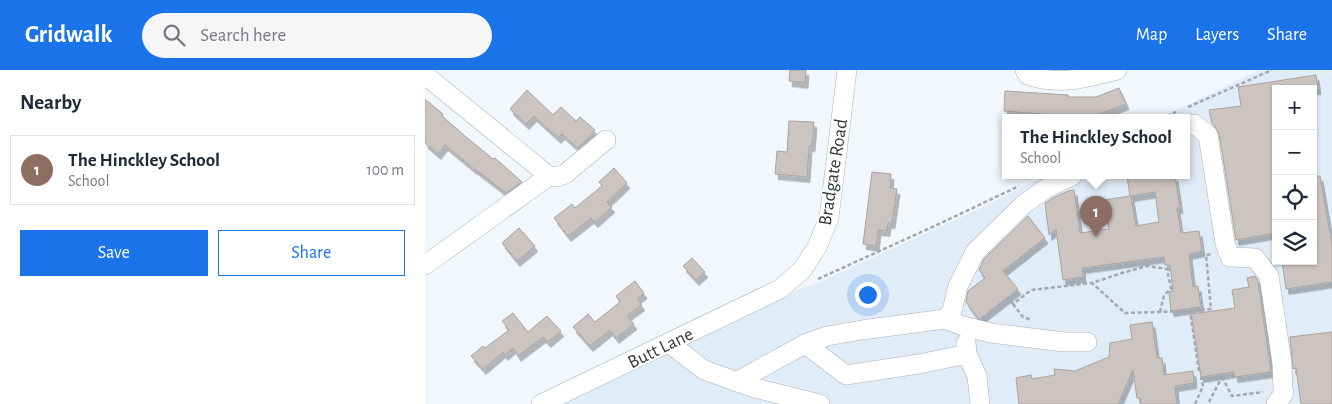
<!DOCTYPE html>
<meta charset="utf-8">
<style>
:root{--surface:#fff;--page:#f6f6f7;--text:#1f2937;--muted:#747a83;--line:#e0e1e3;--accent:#1a73e8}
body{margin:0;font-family:"Alegreya Sans",sans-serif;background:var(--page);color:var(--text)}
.controls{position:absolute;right:15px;top:15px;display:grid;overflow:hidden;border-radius:0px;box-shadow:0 1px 4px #0004}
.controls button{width:45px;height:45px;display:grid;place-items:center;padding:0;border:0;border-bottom:1px solid var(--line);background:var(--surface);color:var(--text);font:25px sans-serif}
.you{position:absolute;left:442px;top:224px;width:18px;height:18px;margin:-12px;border:4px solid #fff;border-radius:50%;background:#1a73e8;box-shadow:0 0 0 8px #1a73e833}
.badge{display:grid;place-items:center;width:32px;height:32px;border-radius:50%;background:var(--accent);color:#fff;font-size:16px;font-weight:700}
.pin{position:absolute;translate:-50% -41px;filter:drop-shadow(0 1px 2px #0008)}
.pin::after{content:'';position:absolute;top:26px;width:18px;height:15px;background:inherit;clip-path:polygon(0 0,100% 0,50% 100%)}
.popup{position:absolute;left:577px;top:44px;width:188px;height:65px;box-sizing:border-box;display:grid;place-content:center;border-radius:0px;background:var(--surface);filter:drop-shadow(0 1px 4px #0005);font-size:16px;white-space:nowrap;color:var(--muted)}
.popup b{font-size:19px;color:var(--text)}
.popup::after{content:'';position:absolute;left:50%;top:100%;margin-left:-10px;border:10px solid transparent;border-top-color:var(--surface)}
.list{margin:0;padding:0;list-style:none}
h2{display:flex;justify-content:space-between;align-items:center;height:65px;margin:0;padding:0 20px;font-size:21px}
h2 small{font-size:16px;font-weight:400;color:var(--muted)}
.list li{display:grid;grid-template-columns:32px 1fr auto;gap:15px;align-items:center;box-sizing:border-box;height:70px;margin:0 10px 10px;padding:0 10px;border:1px solid var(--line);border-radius:0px}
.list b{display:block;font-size:19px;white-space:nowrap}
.list p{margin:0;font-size:16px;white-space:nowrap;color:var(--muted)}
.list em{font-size:16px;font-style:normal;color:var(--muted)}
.actions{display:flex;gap:10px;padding:15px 20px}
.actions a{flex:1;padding:11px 0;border:1px solid var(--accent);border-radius:0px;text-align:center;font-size:18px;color:var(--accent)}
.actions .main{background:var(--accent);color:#fff}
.icon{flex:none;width:28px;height:28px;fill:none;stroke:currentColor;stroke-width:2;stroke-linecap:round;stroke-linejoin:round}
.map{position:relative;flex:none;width:907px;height:334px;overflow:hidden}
header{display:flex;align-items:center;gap:30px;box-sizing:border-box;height:70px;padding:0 25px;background:var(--accent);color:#fff}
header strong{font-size:24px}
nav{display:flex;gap:28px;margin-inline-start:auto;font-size:18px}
.search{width:350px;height:45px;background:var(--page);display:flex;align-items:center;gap:12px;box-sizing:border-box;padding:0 18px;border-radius:28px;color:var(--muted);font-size:19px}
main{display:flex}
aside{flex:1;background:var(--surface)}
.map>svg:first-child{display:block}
.built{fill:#e0ecf7;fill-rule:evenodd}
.building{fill:#ccc4c0;stroke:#aaa29e;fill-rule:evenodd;filter:url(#shadow)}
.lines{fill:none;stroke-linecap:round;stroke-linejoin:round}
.minor-casing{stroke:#abb1b7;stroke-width:20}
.path{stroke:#a4a8ad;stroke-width:2.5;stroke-dasharray:4 2.5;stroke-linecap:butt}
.minor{stroke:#fff;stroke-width:19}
.labels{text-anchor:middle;stroke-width:4;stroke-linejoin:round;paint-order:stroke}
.street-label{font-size:19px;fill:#343639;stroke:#fff}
</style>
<header>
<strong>Gridwalk</strong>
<div class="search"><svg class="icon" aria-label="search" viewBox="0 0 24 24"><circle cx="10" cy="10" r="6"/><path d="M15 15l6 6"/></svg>Search here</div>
<nav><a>Map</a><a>Layers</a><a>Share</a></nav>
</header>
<main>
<aside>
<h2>Nearby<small></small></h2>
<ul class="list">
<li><span class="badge" style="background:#8d6e63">1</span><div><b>The Hinckley School</b><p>School</p></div><em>100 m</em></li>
</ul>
<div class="actions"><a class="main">Save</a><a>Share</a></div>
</aside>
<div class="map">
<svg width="907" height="334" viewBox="0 0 907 334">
<defs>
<filter id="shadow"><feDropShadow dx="3" dy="5.5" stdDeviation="0" flood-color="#0004"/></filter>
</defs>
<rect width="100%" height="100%" fill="#f1f7fd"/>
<path class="built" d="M834 0H906L907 6V334H132L346 229 390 214 545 143 620 106H761V48H736ZM851 19H888V191H851Z"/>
<g class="building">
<path d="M365 0H381L380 13 364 11Z"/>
<path d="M891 5 893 19H851V163L811 170 794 63 790 57 787 53 784 40 816 36 813 17Z"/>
<path d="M694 18 701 34 670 46 627 45 579 41 580 21 643 25V27H671Z"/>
<path d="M102 20 128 45 136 37 151 51 155 47 170 60 153 78 137 64 133 68 109 46 101 54 85 39Z"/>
<path d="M0 29 18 44 17 46 40 66 68 89 70 88 97 112 81 123 50 99H49L20 75 13 84 0 73Z"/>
<path d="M364 51 389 52 387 76H384L382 107 350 104 352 81 362 82Z"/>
<path d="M189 98 202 113 182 132 187 137 170 152 166 148 143 166 129 148 147 134 150 138 177 116 174 112Z"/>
<path d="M447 102 466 104 465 118 472 119 467 153H463L462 161 453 160 451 176 438 174Z"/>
<path d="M702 106H750L755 138H752L756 163 774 161 777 181 764 184 768 217 773 216 776 237 746 241 744 222 748 221 745 195H740L739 187 657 198 658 207 638 210 631 159 624 165 620 133 626 129 643 121 649 120 655 163 684 159 679 130 705 126ZM730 122 734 152 711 156 706 126Z"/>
<path d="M888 106H895L907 175V212L861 219 857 191H888Z"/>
<path d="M603 146 620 168 578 201 593 219 555 249 553 248 541 232 543 221 560 208 554 200 559 189Z"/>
<path d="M94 158 110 176 92 191 77 173Z"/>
<path d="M267 188 280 202 271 210 258 196Z"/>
<path d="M830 206 833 211 846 302 810 307 809 302 776 307 766 244 810 238 807 220 824 217 822 208Z"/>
<path d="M210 211 219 223 212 229 217 235 202 246 209 254 191 268 185 260 165 276 148 257 163 244 170 252 195 232 191 226Z"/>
<path d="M88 243 103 262 122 246 136 261 123 272 118 267 93 286 88 278 80 285 78 282 58 299 46 286 58 276 60 278 84 260 77 251Z"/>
<path d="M727 252 732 288H737L739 305 768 301 769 313 750 316 752 334H716L715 328H712L708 300 693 334H594L591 308 606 305 607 309 630 305 629 299 650 301 684 287 685 273 707 269 705 255Z"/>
<path d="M907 262V334H876L871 298 868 299 865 267Z"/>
</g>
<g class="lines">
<g class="minor-casing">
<g id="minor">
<path d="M600 0 603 5C633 16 662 8 692 0"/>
<path d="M0 5 124 106"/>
<path d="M761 56 769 54 783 65 800 173 805 187 830 188 844 206 857 293 858 319 859 323 851 334"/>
<path d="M124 106 132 107 140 104 181 70"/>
<path d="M0 195 124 106"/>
<path d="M520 249 527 241 533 216 550 182 598 135 620 119 647 106"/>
<path d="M244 273 279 300 330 318 395 334"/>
<path d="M541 273 542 284 552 306 555 334"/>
<path d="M380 274 421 305 494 294 542 284"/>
<path d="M311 312 380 274 402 266 437 260 520 249 538 256 566 263 639 272H662"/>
<path d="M116 334 355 219 377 200 392 177 404 148 422 0"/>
</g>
</g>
<g class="path">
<path d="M763 37 847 0"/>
<path d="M736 48 751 42"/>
<path d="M393 209 514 154 594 116"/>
<path d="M582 227 588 234 606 220 667 213"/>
<path d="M588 234 598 247 607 250"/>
<path d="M735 242 739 225 746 219 742 199 722 196 697 203 667 213 700 243 765 241"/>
<path d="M774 301 765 241 786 239 781 185 787 184"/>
<path d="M797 307 807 326 838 322"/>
<path d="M776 309 797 307 783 334"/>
<path d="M770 334 778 316 776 307"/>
</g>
<use href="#minor" class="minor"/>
</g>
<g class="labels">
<g class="street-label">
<text transform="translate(407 102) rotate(-81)" y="7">Bradgate Road</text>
<text transform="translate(235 277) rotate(-26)" y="7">Butt Lane</text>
</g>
</g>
</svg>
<div class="controls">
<button>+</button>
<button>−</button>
<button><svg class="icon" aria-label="locate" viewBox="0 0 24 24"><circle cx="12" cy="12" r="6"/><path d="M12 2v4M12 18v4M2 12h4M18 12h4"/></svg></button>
<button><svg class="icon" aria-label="layers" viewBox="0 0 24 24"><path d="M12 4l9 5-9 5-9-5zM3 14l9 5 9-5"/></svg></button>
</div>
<div class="you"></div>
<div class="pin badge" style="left:671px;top:167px;background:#8d6e63">1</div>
<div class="popup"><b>The Hinckley School</b>School</div>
</div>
</main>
